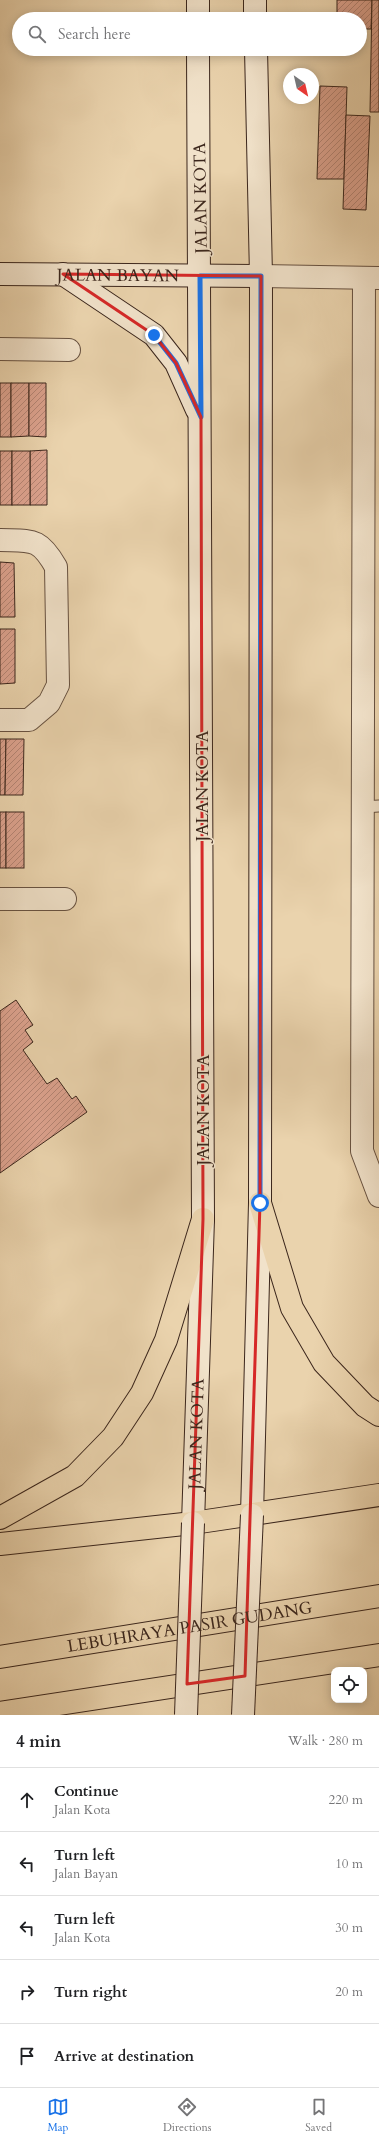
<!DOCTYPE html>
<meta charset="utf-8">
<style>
:root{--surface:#fff;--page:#f2f2f2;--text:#202124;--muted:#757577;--line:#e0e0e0;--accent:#1a73e8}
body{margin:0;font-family:Cardo,serif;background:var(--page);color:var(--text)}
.controls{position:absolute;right:12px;bottom:12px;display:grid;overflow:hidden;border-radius:8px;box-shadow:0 2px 10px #0003}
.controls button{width:36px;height:36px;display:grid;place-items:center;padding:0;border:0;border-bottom:1px solid var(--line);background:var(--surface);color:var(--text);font:20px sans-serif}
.compass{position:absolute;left:283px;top:68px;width:36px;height:36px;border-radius:50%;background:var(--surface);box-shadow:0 2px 10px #0003;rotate:146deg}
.stop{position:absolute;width:12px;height:12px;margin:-9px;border:3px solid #1a73e8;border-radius:50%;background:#fff}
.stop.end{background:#1a73e8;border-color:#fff;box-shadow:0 1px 4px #0008}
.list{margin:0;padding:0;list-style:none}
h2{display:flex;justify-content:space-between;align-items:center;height:52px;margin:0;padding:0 16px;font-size:17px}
h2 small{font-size:13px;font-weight:400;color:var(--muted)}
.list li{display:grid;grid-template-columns:26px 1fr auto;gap:12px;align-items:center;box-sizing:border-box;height:64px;padding:0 16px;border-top:1px solid var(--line)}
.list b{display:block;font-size:15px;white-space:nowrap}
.list p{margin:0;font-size:13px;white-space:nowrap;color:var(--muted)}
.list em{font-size:13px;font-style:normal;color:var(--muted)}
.icon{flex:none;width:22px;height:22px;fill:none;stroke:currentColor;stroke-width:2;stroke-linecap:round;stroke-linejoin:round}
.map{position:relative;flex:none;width:379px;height:1715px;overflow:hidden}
.search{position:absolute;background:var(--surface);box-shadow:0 2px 10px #0003;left:12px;right:12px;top:12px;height:44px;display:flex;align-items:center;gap:10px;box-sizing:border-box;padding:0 14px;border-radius:22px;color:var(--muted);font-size:15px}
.sheet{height:372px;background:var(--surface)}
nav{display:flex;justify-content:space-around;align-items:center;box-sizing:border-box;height:56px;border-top:1px solid var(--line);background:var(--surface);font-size:11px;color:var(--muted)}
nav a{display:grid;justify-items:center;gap:2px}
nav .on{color:var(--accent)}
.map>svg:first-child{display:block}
.building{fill:url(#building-hatch);stroke:#3b261c}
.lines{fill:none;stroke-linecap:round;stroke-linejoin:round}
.lane-casing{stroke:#675140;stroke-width:13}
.street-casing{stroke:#675140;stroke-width:24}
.secondary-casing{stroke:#3b261c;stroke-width:24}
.highway-casing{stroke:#3b261c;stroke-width:24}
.lane{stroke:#f1e2ca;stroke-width:11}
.street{stroke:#f1e2ca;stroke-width:22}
.secondary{stroke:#f1e2ca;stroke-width:22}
.highway{stroke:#ead3ad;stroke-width:22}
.secondary-bridge-casing{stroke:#3b261c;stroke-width:24;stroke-linecap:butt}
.secondary-bridge{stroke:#f1e2ca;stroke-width:22}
.route{stroke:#1a73e8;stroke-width:5}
.marked{fill:none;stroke:#d62828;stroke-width:3;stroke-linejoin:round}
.labels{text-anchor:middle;stroke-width:3;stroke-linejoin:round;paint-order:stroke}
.street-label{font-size:17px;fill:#3b261c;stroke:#f1e2ca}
</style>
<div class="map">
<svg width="379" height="1715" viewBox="0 0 379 1715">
<defs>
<pattern id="building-hatch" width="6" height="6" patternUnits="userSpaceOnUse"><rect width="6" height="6" fill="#dca28e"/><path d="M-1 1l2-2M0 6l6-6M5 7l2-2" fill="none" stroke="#b48473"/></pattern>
</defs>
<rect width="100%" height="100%" fill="#ead3ad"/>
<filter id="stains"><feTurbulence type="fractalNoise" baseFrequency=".005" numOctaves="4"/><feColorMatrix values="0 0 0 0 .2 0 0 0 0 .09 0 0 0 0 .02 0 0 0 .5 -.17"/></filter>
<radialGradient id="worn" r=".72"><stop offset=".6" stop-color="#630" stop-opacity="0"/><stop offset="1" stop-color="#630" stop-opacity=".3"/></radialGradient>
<g class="building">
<path d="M337 0H372L371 29H360V19H337Z"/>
<path d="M372 0H379V112H370Z"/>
<path d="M320 86 347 87 344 179H317Z"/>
<path d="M346 115 370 116 366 210 343 209Z"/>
<rect x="0" y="383" width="11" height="54"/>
<path d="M11 383H29V436L11 437Z"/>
<path d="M29 383H46V437L29 436Z"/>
<path d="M47 450V505H30V451Z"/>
<rect x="0" y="451" width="12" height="54"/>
<rect x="12" y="451" width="18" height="54"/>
<path d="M0 562 14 563 15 617H0Z"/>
<path d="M0 629H15V683L0 684Z"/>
<path d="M0 739H6L5 795H0Z"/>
<path d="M6 739H24L23 795H5Z"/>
<rect x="0" y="812" width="6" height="56"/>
<rect x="6" y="812" width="18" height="56"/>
<path d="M16 1000 33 1025 25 1030 33 1042 23 1050 47 1084 57 1078 72 1099 76 1096 87 1112 0 1173V1011Z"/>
</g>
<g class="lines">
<g class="lane-casing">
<path id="lane" d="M363 807 379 806"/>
</g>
<g class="street-casing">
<g id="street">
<path d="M261 276 378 278"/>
<path d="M364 278 362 1151 379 1196"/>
<path d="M0 349 69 350"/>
<path d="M0 540C32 541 39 537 56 567L58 685 49 703 29 720H0"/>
<path d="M0 899H65"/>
</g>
</g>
<g class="secondary-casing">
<g id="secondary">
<path d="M198 0V19"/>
<path d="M255 0V19"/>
<path id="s1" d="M0 274 261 276"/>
<path d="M63 274 154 335 176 363 197 410"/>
<path d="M252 1515 260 1203 261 276 256 49"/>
<path id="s2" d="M193 1523 203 1219 198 49"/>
</g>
</g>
<g class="highway-casing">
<g id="highway">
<path d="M260 1203 292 1308 324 1363 365 1406 379 1415"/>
<path d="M0 1518 75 1476 113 1437 142 1393 166 1340 203 1219"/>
<path d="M0 1544 193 1523 379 1495"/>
<path id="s3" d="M0 1657 379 1596"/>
<path d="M0 1713 379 1655"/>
</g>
</g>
<use href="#lane" class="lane"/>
<use href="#street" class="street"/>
<use href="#secondary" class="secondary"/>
<use href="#highway" class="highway"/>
<g class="secondary-bridge-casing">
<g id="secondary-bridge">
<path d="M186 1715 193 1523"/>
<path d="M243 1715 252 1515"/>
</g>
</g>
<use href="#secondary-bridge" class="secondary-bridge"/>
</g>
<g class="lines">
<path class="route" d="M154 335 176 363 201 417 200 276H261L260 1203"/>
</g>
<path class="marked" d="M63 274 261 276 260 1203 245 1676 187 1684 203 1219 201 417 176 363 154 335Z"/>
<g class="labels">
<g class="street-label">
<text transform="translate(200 198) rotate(-91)" y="6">JALAN KOTA</text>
<text dy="6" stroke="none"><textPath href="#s1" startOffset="118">JALAN BAYAN</textPath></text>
<text transform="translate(202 786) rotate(-90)" y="6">JALAN KOTA</text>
<text transform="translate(203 1110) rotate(-90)" y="6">JALAN KOTA</text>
<text dy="6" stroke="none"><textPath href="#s2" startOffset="89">JALAN KOTA</textPath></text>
<text dy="6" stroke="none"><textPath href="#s3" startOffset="192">LEBUHRAYA PASIR GUDANG</textPath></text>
</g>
</g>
<rect width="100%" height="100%" filter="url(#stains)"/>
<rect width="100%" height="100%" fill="url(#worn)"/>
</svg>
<div class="controls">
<button><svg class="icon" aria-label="locate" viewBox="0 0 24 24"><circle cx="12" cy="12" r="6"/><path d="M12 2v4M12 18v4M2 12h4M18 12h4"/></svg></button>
</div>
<svg class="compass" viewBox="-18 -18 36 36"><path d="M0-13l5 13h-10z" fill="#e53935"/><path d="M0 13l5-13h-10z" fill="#757577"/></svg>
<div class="stop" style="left:260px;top:1203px"></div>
<div class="stop end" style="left:154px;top:335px"></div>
<div class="search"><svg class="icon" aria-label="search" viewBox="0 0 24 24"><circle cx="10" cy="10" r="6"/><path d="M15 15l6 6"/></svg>Search here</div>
</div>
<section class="sheet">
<h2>4 min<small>Walk · 280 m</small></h2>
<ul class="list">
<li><svg class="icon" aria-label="ahead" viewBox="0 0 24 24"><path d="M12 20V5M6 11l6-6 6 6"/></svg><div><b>Continue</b><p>Jalan Kota</p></div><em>220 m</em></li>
<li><svg class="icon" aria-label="left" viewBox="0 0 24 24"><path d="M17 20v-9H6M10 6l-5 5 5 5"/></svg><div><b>Turn left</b><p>Jalan Bayan</p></div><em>10 m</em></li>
<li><svg class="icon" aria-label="left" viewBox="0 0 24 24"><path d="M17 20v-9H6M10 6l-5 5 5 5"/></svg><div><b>Turn left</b><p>Jalan Kota</p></div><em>30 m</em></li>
<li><svg class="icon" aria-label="right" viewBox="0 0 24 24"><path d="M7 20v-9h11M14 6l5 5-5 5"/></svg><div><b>Turn right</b></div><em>20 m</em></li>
<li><svg class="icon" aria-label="arrive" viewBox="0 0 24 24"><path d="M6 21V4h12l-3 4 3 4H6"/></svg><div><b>Arrive at destination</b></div></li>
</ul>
</section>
<nav>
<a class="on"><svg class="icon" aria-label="map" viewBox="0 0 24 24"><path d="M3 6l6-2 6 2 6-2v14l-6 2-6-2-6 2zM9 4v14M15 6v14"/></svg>Map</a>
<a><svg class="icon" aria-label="directions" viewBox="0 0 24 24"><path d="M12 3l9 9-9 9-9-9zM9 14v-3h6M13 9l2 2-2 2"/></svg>Directions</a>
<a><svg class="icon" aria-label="saved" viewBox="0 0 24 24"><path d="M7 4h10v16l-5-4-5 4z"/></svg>Saved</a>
</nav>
